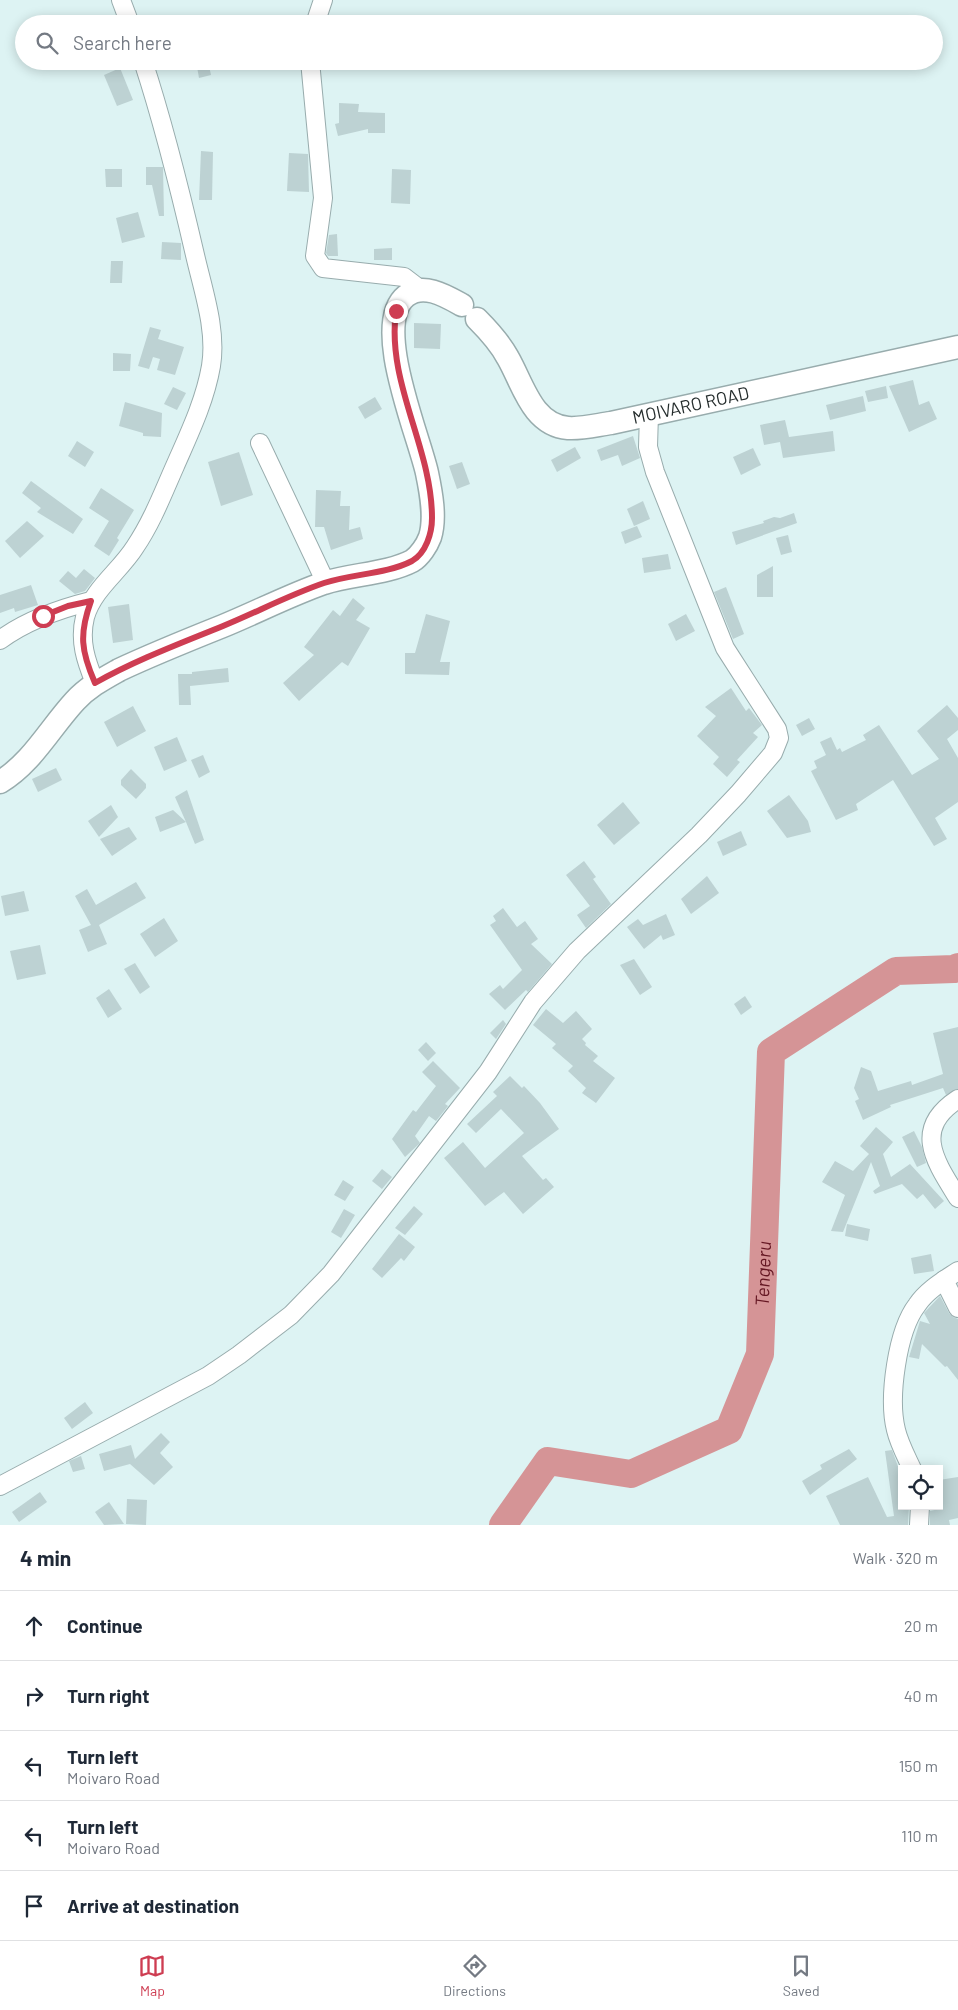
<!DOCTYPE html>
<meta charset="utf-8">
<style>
:root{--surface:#fff;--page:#f2f2f3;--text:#1f2937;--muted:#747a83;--line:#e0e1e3;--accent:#ce3d52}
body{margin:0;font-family:Barlow,sans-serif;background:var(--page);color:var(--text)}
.controls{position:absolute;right:15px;bottom:15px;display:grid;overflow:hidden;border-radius:0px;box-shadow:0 2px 12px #0003}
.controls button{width:45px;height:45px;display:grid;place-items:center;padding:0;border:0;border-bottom:1px solid var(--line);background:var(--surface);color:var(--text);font:25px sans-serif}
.stop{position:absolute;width:15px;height:15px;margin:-11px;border:4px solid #ce3d52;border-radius:50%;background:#fff}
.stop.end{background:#ce3d52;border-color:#fff;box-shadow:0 1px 5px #0008}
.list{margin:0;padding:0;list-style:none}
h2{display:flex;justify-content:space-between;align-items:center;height:65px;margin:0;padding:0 20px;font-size:21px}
h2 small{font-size:16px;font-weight:400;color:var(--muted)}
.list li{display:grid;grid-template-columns:32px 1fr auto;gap:15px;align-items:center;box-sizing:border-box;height:70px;padding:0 20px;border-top:1px solid var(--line)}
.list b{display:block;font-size:19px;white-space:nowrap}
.list p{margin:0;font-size:16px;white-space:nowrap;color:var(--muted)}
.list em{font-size:16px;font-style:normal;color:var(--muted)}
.icon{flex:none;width:28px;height:28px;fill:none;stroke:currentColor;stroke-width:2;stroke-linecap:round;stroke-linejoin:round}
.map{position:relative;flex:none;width:958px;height:1525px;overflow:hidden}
.search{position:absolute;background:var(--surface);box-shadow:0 2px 12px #0003;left:15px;right:15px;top:15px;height:55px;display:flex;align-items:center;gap:12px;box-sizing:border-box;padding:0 18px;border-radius:28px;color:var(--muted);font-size:19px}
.sheet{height:415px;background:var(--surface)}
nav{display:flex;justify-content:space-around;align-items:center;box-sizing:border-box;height:70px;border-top:1px solid var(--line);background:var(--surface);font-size:14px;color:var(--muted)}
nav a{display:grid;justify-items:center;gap:2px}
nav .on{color:var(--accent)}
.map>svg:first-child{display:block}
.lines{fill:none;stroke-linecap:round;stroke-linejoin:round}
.river{stroke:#d59496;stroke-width:28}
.building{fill:#bdd2d3}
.minor-casing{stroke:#98acad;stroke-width:20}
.tertiary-casing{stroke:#98acad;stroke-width:25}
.minor{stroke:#fff;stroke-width:18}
.tertiary{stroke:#fff;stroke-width:22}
.route{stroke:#ce3d52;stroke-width:6}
.labels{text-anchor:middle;stroke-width:4;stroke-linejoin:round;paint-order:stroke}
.street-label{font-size:18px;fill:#252d2d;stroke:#f1feff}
.water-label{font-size:19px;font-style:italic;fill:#651723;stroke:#f1feff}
</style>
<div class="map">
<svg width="958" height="1525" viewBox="0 0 958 1525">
<rect width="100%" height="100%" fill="#ddf3f3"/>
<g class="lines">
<path class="river" id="s1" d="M503 1525 548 1461 631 1474 729 1430 760 1354 771 1052 896 971 954 969 958 967"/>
</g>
<g class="building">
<path d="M196 61H208L211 75 199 78Z"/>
<path d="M120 68 133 100 117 106 104 75Z"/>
<path d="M339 103 359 104 358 112 385 113V133H368V129L338 136 335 124 339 123Z"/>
<path d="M201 151 213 152 212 200H199Z"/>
<path d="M289 153 308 154 309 192 287 191Z"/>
<path d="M146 167H163L164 216H159L152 185H146Z"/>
<path d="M105 169H122V187H106Z"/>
<path d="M392 169 411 170 410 204 391 203Z"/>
<path d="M138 212 145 237 122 243 116 218Z"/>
<path d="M337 234 338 256H328L326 253 329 235Z"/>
<path d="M162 242 181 243V260L161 259Z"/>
<path d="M392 248V260H374V249Z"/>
<path d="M111 261H123L122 283H110Z"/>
<path d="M414 323 441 324 440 349 414 348Z"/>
<path d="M150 327 161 330 158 339 184 347 175 375 157 370 160 359 153 357 149 369 138 366Z"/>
<path d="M113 353 131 354 130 371H113Z"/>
<path d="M913 380 919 405 929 401 937 419 909 432 889 386Z"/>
<path d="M886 386 888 398 868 402 865 391Z"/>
<path d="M173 387 186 393 177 410 164 404Z"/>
<path d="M863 396 866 411 830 420 826 405Z"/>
<path d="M375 397 382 409 365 419 358 407Z"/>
<path d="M125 402 162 413 161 437 143 436V433L119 426Z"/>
<path d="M785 420 789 437 833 431 835 451 783 458 780 442 764 445 760 425Z"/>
<path d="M633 436 640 458 622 466 618 455 601 461 597 450Z"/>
<path d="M77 441 94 452 85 467 68 456Z"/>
<path d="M575 447 581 458 557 472 551 460Z"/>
<path d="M753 448 761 465 741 475 733 457Z"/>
<path d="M239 452 253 495 221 506 208 462Z"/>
<path d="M462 462 470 484 457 489 449 466Z"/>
<path d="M31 481 83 519 73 534 37 512 41 508 22 493Z"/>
<path d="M101 488 134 510 117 538 119 540 109 556 94 546 109 521 89 508Z"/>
<path d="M316 490 341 491 340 506H350L349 530 360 527 363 539 331 550 324 527H315Z"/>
<path d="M643 501 650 519 634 526 627 509Z"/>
<path d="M794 513 797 523 736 545 732 532 764 523 763 521 774 517 780 518Z"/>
<path d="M27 521 44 536 20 558 5 541Z"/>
<path d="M637 526 642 537 625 544 621 532Z"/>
<path d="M788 535 792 552 781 555 776 538Z"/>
<path d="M668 554 671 569 644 573 642 558Z"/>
<path d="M773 566V597H757V575Z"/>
<path d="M84 569 95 578 85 591 75 594 59 581 68 571 76 578Z"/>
<path d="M31 585 38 605 15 612 14 608 0 613V595Z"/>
<path d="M726 587 744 634 733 639 714 592Z"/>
<path d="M353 598 365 608 356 620 370 628 348 666 342 662 299 701 283 683 314 655 304 647 333 610 340 616Z"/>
<path d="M129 604 133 640 113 643 108 607Z"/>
<path d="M426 614 450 621 440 662H450L449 675 405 674V653H415Z"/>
<path d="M686 614 695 631 676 641 668 624Z"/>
<path d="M228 668 229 682 190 686 191 705H179L178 674H192V672Z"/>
<path d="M731 688 746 711 749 708 762 725 753 733 758 737 737 760 740 762 727 777 713 764 719 757 697 736 716 716 705 707Z"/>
<path d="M947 705 958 718V730L947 739 958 758V802L935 818 947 839 934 846 893 780 856 804 858 810 836 820 811 771 817 768 814 761 826 755 820 742 831 737 837 750 840 748 842 752 866 740 863 735 879 725 912 775 939 759 917 731Z"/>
<path d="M133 706 146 731 117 747 104 722Z"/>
<path d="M809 718 815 729 802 736 796 725Z"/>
<path d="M177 737 187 761 164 771 154 747Z"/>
<path d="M203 755 210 772 199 778 191 760Z"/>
<path d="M56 768 62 780 38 792 32 779Z"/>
<path d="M131 769 146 784V788L136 799 121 785V780Z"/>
<path d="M187 790 204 840 195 844 186 822 160 832 155 817 173 810 186 822 175 797Z"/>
<path d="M789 795 808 821 811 832 787 838 767 811Z"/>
<path d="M623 802 640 823 614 845 597 825Z"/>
<path d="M111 805 118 817 99 837 88 821Z"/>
<path d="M129 827 137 839 112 856 100 839Z"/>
<path d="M741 831 747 845 723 856 717 842Z"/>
<path d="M584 861 596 877 593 879 611 904 586 928 577 915 590 906 566 875Z"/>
<path d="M707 876 719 893 691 914 681 899Z"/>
<path d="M136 882 146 898 99 925 107 944 88 952 79 930 91 925 75 896 87 889 96 905Z"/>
<path d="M24 891 29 911 5 916 1 896Z"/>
<path d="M503 908 517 927 525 921 538 939 531 944 552 964 528 992 526 990 505 1010 489 994 500 985 503 989 522 970 490 925 496 921 493 916Z"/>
<path d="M666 914 675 935 663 940 661 935 644 949 627 927 638 919 643 925Z"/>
<path d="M164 918 178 941 155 957 140 934Z"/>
<path d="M40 945 46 974 17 980 10 951Z"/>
<path d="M634 959 652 987 640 995 620 965Z"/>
<path d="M135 963 150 987 140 994 124 969Z"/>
<path d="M109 989 122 1009 108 1018 96 998Z"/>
<path d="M745 996 752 1007 741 1015 734 1004Z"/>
<path d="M546 1009 563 1023 576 1011 592 1029 582 1039 586 1043 585 1045 598 1056 593 1061 615 1078 596 1103 582 1093 586 1088 568 1071 573 1066 552 1048 556 1044 533 1025Z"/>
<path d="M503 1020 506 1024 496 1039 490 1033Z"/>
<path d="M958 1027V1089L946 1095 943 1088 890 1105 891 1107 863 1120 855 1101 859 1099 854 1088 861 1067 871 1071 878 1091 911 1081 912 1085 943 1074 933 1033Z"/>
<path d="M426 1042 436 1053 428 1061 418 1050Z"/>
<path d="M433 1061 460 1088 445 1104 448 1106 436 1121 429 1116 415 1136 420 1143 405 1157 392 1139 413 1110 416 1112 436 1086 422 1072Z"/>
<path d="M510 1076 522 1088 524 1086 540 1103 559 1129 522 1156 543 1180 546 1178 554 1187 523 1214 504 1192 485 1206 444 1158 463 1142 485 1168 524 1133 501 1109 476 1133 467 1124 497 1096 493 1092Z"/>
<path d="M876 1127 893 1142 883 1154 891 1177 910 1164 944 1201 935 1209 923 1194 917 1199 902 1184 875 1194 873 1191 880 1186 871 1162 843 1232 831 1231 845 1195 822 1182 835 1161 853 1171 869 1154 860 1146Z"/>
<path d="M914 1131 922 1147 926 1163 917 1167 902 1137Z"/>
<path d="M382 1169 392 1177 382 1189 372 1181Z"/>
<path d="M343 1180 354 1187 345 1201 334 1195Z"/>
<path d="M414 1206 423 1214 405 1235 395 1228Z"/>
<path d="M344 1209 355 1215 341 1238 331 1232Z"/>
<path d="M847 1224 870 1229 868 1241 845 1236Z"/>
<path d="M399 1234 415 1247 404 1261 401 1258 382 1278 372 1269Z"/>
<path d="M931 1254 934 1271 914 1274 911 1258Z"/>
<path d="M940 1296 949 1313 953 1317 958 1319V1380L947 1366 945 1367 922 1344 919 1359 909 1357 920 1321 930 1324 924 1313Z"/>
<path d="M85 1402 93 1413 72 1429 64 1418Z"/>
<path d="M161 1433 170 1442 160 1453 173 1467 154 1485 130 1464 104 1471 99 1454 131 1445 135 1459Z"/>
<path d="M849 1449 857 1459 810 1495 802 1481 822 1469 820 1465Z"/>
<path d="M892 1450 900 1472H902V1506H909L908 1525H840L826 1496 868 1477 887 1517 894 1516 885 1451Z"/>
<path d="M81 1456 85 1469 73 1472 69 1461Z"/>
<path d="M958 1477V1518L949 1520 950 1525H930V1511L939 1509V1480Z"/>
<path d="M40 1492 47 1502 19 1522 12 1512Z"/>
<path d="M127 1499 147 1500 146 1525 126 1524Z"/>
<path d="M109 1502 124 1524 104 1525 95 1512Z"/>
</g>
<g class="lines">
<g class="minor-casing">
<g id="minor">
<path d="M121 0 130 24"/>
<path d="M315 24 323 0"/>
<path d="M310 61 323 198 315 256 323 268 404 277 421 290"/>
<path d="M260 443 326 583"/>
<path d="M0 640C27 620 59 609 91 601"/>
<path d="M95 683C86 661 79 641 85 617 93 589 120 571 135 547 152 522 163 493 175 466 189 434 205 401 211 366 217 330 203 290 195 255 180 190 164 125 143 61"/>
<path d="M958 1099C912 1129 935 1161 958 1198"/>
<path d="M944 1280 958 1308"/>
<path d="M912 1469C906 1456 899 1443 896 1430 888 1398 897 1331 917 1305 927 1290 943 1281 958 1271"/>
<path d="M0 1486 208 1376 239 1355 291 1315 331 1274 488 1072 533 1002 577 951 699 835 738 794 773 753 779 738 777 729 725 648 655 472 648 447 649 414"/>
<path d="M919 1525 920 1506"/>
</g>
</g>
<g class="tertiary-casing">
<g id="tertiary">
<path id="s2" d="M477 319C489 331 500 343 508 358 523 384 532 425 568 428 582 429 597 425 611 423L958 347"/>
<path d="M0 782C32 763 50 728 75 701 88 687 103 679 119 670 153 654 188 640 223 626 257 612 290 595 324 583 352 574 387 574 412 561 420 556 427 545 430 537 436 518 431 492 427 473 419 436 371 324 406 296 423 282 446 296 462 305"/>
</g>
</g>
<use href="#minor" class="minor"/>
<use href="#tertiary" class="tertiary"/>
</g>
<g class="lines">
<path class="route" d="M43 616 68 606 91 601C79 634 81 651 95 683 136 660 179 644 223 626 257 612 289 595 324 583 351 574 387 574 412 561 426 553 432 533 432 518 432 447 386 383 396 311"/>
</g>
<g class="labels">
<g class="street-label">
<text dy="6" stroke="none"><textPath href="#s2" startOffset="272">MOIVARO ROAD</textPath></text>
</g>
<g class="water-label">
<text dy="7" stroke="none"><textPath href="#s1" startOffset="432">Tengeru</textPath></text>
</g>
</g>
</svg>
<div class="controls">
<button><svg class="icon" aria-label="locate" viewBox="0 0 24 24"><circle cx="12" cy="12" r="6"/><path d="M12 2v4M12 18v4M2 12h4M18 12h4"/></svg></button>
</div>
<div class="stop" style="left:43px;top:616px"></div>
<div class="stop end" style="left:396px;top:311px"></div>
<div class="search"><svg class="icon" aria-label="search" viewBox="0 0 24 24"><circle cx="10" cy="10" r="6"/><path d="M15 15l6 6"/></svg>Search here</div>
</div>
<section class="sheet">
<h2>4 min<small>Walk · 320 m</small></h2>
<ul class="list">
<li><svg class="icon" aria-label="ahead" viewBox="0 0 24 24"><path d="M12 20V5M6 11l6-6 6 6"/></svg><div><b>Continue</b></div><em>20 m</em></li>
<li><svg class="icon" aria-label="right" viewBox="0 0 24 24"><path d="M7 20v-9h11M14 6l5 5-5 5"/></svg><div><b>Turn right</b></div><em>40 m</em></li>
<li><svg class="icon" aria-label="left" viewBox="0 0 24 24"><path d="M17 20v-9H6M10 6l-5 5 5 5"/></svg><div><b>Turn left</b><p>Moivaro Road</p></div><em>150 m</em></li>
<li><svg class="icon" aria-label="left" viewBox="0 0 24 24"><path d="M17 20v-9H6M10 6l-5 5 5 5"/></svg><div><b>Turn left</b><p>Moivaro Road</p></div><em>110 m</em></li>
<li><svg class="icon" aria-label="arrive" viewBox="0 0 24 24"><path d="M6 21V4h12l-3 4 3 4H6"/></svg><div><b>Arrive at destination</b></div></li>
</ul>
</section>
<nav>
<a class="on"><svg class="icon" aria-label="map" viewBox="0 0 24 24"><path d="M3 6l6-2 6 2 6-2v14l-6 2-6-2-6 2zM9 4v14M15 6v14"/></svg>Map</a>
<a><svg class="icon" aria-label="directions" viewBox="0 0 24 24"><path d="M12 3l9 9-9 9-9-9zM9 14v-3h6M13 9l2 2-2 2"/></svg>Directions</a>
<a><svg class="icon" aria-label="saved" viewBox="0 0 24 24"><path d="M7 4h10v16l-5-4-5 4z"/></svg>Saved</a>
</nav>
